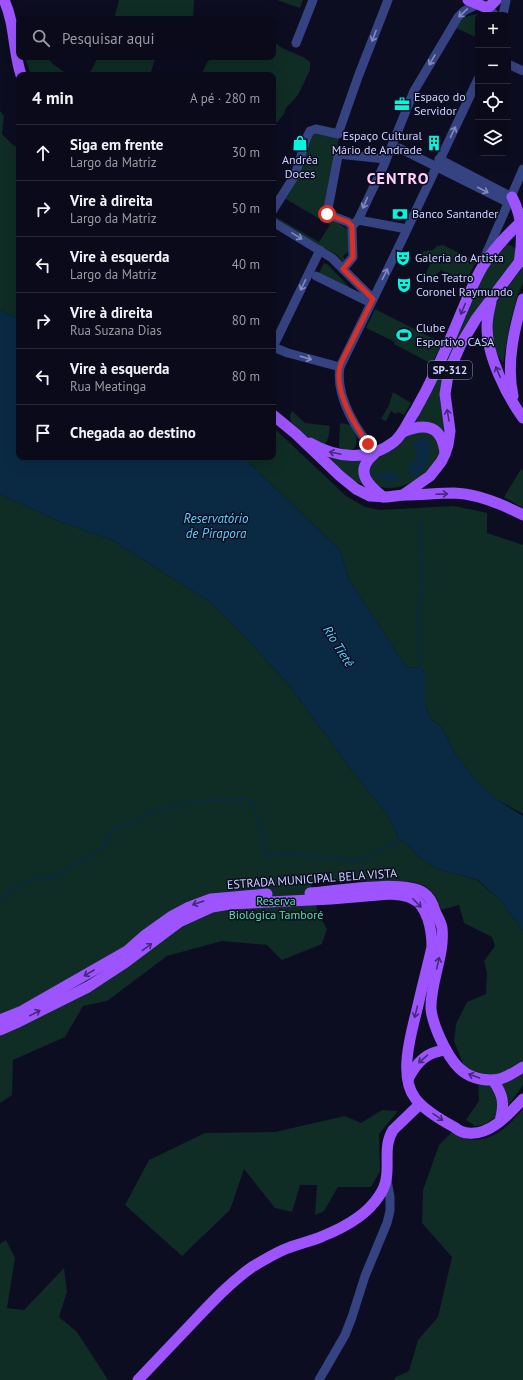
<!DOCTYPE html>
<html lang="pt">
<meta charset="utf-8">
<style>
:root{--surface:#0a0a1a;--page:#131323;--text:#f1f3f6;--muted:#999aa2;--line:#2a2b39}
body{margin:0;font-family:"PT Sans",sans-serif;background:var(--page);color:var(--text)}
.controls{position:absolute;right:12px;top:12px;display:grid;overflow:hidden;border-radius:8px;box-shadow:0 4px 16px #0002}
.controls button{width:36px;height:36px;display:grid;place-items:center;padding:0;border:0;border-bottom:1px solid var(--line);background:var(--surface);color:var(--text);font:20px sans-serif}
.stop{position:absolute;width:12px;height:12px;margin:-9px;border:3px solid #d93025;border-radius:50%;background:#fff}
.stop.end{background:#d93025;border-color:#fff;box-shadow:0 1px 4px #0008}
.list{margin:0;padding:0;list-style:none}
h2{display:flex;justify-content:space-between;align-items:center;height:52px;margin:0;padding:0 16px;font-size:17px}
h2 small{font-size:13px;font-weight:400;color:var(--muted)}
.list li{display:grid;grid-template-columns:26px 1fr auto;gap:12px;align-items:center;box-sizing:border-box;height:56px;padding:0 16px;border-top:1px solid var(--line)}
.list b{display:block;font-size:15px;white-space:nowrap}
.list p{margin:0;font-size:13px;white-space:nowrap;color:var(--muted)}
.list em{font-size:13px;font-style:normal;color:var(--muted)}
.icon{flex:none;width:22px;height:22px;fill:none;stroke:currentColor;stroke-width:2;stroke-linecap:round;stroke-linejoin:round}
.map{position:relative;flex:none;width:523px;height:1380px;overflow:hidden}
.search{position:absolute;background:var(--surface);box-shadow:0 4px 16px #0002;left:16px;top:16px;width:260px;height:44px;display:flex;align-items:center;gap:10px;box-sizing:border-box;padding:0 14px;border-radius:8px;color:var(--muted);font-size:15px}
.panel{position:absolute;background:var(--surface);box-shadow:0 4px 16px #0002;left:16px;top:72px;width:260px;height:388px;border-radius:8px}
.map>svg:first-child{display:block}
.green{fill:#0f2c25;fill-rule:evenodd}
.water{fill:#0a2a44}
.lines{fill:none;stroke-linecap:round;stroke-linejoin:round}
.stream{stroke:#0a2a44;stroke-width:2}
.minor{stroke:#364382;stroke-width:9}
.major{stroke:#9d54ff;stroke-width:11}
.oneway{stroke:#828ac0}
.oneway2{stroke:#47297a}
.route{stroke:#d93025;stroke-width:5}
.labels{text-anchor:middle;stroke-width:3;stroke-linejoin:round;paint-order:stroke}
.shield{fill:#0d0d22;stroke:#9397bd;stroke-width:1}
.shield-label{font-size:11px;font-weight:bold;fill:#cdd2ff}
.poi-label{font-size:12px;fill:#cdd2ff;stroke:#0d0d22;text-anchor:start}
.street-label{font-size:12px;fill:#cdd2ff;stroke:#0d0d22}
.park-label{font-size:12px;fill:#56e3a3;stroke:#0d0d22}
.water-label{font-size:13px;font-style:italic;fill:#5bd4ff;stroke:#0d0d22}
.district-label{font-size:16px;font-weight:bold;letter-spacing:1px;fill:#ffcff7;stroke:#0d0d22}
</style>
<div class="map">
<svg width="523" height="1380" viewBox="0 0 523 1380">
<rect width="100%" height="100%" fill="#0d0d22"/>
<g class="green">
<path d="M119 0H194L193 19H114Z"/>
<path d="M277 0H303L300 8Z"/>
<path d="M481 13 488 15H478V38L456 28 464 17Z"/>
<path d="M273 40C282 52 299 52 310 62V70L298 95 286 108 284 114 273 127V75H201L208 61 217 57H273Z"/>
<path d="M25 57H47L53 64 68 75H31Z"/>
<path d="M98 57H156L150 75H84L91 71Z"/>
<path d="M0 111 4 116 2 134 14 146 19 145V319L0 310Z"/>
<path d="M316 134 339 138 325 215 349 230 351 250 343 256 346 263 345 264 337 255 273 219V214L300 173 312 135ZM284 198 330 225 319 242 274 216Z"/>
<path d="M443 245 476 261 467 280 458 279 441 270 431 280 428 281 424 278 431 262 421 256V253L425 251 433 250 437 246Z"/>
<path d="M504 245C513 244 518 249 516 258L447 369 445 434 414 424 481 276Z"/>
<path d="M324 263 328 265 351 289 318 275Z"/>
<path d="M523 266V283L518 294 510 323 503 363C492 349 488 324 495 307 500 293 515 279 523 266Z"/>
<path d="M375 309 442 343 432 364 394 344 395 342 366 328Z"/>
<path d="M393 392 411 403 404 415 398 412 396 414 391 411 386 421 381 419 389 405Z"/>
<path d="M292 411 305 423 330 426C329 433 329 440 324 445L313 442 291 422 290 416Z"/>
<path d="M340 423 351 425C356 434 361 445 350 452L342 450 339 447Z"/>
<path d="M273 427 346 496 365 507 380 510 453 506 474 510 487 513V533L523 545V814L496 799 472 775 455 754 442 727 431 719 425 704V674L421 667 407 668 349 580 340 550 243 457H273Z"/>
<path d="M423 430 437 437C438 441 440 447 439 452 433 477 394 498 372 483L368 467 371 461 400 443 408 435Z"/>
<path d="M330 458 363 459 362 484H361L351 479 330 459Z"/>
<path d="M521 469 523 471V508L504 497Z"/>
<path d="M0 494 58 521 112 540 207 600 229 620 289 685 350 768 390 818 399 840 409 846 418 856 435 868 477 880 500 900 523 931V1085L505 1110 484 1125 475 1126 466 1120 479 1101 478 1076 465 1069 454 1041 456 1024 467 1002 486 994 487 973 484 961 495 946 492 937 464 923 459 905 441 910C434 890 428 885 407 881H310L318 913 327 929 322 944 282 960 267 945 222 941 167 956 107 1001 83 1006 65 1037 13 1060 12 1095 0 1103Z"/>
<path d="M523 1108V1380H394L396 1377 409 1371 418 1340 438 1317 452 1257 422 1223 423 1190 439 1145 452 1132C480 1151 506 1132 523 1108Z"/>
<path d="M382 1110 398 1111 379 1134 380 1171 371 1187H338L324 1211 315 1215 317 1185H300L292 1212 275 1208 244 1169 230 1210 182 1256 125 1205 149 1160 205 1133 275 1132 345 1116 361 1123Z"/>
<path d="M6 1240 15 1258 7 1308 24 1310 64 1268 67 1292 59 1317 77 1332 108 1380H0V1244Z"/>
</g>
<g class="water">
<path d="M0 310 19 319V457H243L340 550 349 580 407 668 421 667 425 674V704L431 719 442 727 455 754 472 775 496 799 523 816V931L500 900 478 880 435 868 418 856 409 846 399 840 390 818 350 768 289 685 229 620 207 600 112 540 58 521 0 494Z"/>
<path d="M421 438C441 440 426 475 412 476L408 473V469L417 457C416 448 408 443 421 438Z"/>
<path d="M376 471 385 474 393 473 397 475 398 480C391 485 382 480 375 476L374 474Z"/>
</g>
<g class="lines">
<g class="stream">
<path d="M420 518 422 592 417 614 421 668"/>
<path d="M0 902 10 891 39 877 49 879 64 872 104 847 109 836 119 826H130L156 810 195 801 245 799 251 801 264 841 263 856 286 854 330 857 355 861 394 844 400 839"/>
</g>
<g class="minor">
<path d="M487 8 495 15"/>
<path d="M503 15 506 0"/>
<path d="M296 43 313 0"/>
<path d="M508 64 523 71"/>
<path d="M399 148 509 203"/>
<path d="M339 151 327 214 348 222 352 226 353 257 343 269"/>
<path d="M338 154 385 159"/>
<path d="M439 159 512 197"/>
<path d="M273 210 295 175 307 137 310 131 316 129 338 134 358 77 388 0"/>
<path d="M358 220 407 229"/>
<path d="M273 222 332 258 373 299"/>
<path d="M352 226 358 220 384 165 414 91 458 17 464 11 478 4"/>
<path d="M483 261 523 169"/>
<path d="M316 276 371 303"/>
<path d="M273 347 320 250"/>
<path d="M273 347 288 353 340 367"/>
<path d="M376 452C357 433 335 396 340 367L402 240 478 79"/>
<path d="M319 1380 345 1335 352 1317 365 1276 387 1223 390 1211V1197L387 1180"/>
</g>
<g class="major">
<path d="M4 0C15 23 13 51 21 75"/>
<path d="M468 0 487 8 491 5 496 0"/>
<path d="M512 197C523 218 523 239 519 263"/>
<path d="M491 302C489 310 487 318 487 327 487 355 506 395 523 418"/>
<path d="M513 396C506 364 514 329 523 299"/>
<path d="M273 415 296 434 340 476 356 489 370 496 387 497 403 495 430 476 441 462 445 454 448 445 450 431 445 394 448 375 453 362 461 344 476 319 523 257"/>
<path d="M403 432C426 422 442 426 445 453"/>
<path d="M310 443C336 458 369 462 395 441 404 433 408 421 415 411 432 381 446 350 459 318 466 302 472 286 480 271 491 251 507 235 523 220"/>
<path d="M374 454C354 471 367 484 383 497"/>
<path d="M404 495C421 495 438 493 454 493 478 494 502 504 523 515"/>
<path d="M310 893C336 891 404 879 424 893 430 897 433 904 435 911 437 916 441 922 442 928 445 955 430 982 431 1009 432 1019 436 1029 440 1038 451 1062 463 1081 493 1080 504 1080 514 1072 523 1067"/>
<path d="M0 1020 22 1011 127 951 144 936 172 916 187 908 211 899 267 894"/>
<path d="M0 1030 16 1023 88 987 123 964 179 922 212 907 230 904 331 899 390 894C397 895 405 895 411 898 428 904 432 932 432 947 428 965 423 983 419 1001 413 1028 397 1074 415 1098 423 1109 443 1121 454 1127 458 1130 463 1133 468 1133 490 1136 510 1113 523 1099"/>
<path d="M408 1079C417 1062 426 1052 446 1050"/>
<path d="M493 1080C503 1095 505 1103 500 1121"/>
<path d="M138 1380C157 1360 177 1339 196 1319 214 1300 231 1282 252 1267 262 1261 272 1255 283 1250 296 1244 310 1242 323 1236 343 1228 367 1215 379 1196 395 1174 380 1151 393 1130L420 1104"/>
</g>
</g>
<defs><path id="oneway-shaft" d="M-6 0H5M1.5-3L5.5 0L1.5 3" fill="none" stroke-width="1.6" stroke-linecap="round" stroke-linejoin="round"/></defs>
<g class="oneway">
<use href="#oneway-shaft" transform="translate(463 13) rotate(137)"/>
<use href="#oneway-shaft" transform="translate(374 36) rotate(111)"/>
<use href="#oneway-shaft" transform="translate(432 60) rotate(120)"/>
<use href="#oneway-shaft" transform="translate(453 132) rotate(-65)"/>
<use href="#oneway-shaft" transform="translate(483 190) rotate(27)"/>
<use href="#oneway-shaft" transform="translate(365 203) rotate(114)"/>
<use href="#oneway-shaft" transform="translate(297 236) rotate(31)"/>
<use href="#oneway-shaft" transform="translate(385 274) rotate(-64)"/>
<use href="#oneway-shaft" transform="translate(303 285) rotate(116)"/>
<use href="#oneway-shaft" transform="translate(306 358) rotate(16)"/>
</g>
<g class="oneway2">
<use href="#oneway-shaft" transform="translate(463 309) rotate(113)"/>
<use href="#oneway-shaft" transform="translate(498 372) rotate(-113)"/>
<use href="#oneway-shaft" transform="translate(448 415) rotate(-100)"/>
<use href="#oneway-shaft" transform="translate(335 453) rotate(-168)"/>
<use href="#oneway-shaft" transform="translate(442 494) rotate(-2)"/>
<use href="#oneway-shaft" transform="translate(198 903) rotate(161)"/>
<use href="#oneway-shaft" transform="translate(417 903) rotate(45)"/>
<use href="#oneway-shaft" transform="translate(147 947) rotate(-36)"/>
<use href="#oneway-shaft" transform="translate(438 963) rotate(-78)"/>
<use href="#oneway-shaft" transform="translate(89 973) rotate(150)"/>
<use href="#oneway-shaft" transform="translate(416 1012) rotate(104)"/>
<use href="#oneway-shaft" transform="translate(35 1013) rotate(-27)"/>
<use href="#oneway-shaft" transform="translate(423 1059) rotate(139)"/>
<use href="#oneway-shaft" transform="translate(474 1076) rotate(-160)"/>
<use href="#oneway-shaft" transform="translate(438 1117) rotate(35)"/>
</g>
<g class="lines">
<path class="route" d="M327 214 348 222 352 226 353 257 343 269 373 299 341 363C332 388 354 424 368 444"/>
</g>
<defs>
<g id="office-bare" transform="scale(1.2)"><path d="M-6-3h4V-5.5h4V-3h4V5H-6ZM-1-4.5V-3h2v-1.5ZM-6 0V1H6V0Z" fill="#00f8df" stroke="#0d0d22" stroke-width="2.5" paint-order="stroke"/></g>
<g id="shop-bare" transform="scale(1.2)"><path d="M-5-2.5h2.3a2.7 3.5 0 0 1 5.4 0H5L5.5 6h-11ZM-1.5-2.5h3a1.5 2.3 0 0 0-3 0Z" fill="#00f8df" stroke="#0d0d22" stroke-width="2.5" paint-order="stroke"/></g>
<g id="building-bare" transform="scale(1.2)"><path d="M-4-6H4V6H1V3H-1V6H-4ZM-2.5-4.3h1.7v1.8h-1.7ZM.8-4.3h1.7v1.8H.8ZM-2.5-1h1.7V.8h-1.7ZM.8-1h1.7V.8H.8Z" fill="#00f8df" stroke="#0d0d22" stroke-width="2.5" paint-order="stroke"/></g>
<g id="bank-bare" transform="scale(1.2)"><path d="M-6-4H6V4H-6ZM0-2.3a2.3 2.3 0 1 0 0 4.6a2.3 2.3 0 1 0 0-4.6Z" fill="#00f8df" stroke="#0d0d22" stroke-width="2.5" paint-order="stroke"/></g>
<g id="theatre-bare" transform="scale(1.2)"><path d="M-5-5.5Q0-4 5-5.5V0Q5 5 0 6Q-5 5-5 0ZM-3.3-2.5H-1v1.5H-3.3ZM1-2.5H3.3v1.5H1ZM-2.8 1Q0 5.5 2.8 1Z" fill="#00f8df" stroke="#0d0d22" stroke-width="2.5" paint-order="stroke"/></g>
<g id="stadium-bare" transform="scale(1.2)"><path d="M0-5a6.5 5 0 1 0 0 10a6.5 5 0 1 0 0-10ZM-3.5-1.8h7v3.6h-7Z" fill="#00f8df" stroke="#0d0d22" stroke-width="2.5" paint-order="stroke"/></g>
</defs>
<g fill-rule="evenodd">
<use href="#office-bare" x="402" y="104"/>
<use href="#shop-bare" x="300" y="143"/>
<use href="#building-bare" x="434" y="143"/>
<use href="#bank-bare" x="400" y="214"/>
<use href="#theatre-bare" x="403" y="258"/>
<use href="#theatre-bare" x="404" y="285"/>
<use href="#stadium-bare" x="404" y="335"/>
</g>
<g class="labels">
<rect class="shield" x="428" y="361" width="44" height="18" rx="3"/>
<g class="shield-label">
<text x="450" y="374">SP-312</text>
</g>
<g class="poi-label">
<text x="414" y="101">Espaço do<tspan x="414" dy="14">Servidor</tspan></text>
<text x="422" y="140" text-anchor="end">Espaço Cultural<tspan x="422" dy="14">Mário de Andrade</tspan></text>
<text x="300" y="164" text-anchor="middle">Andréa<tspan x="300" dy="14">Doces</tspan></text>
<text x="412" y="218">Banco Santander</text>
<text x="415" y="262">Galeria do Artista</text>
<text x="416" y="282">Cine Teatro<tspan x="416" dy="14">Coronel Raymundo</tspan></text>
<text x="416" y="332">Clube<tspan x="416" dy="14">Esportivo CASA</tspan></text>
</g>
<g class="street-label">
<text transform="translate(312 879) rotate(-4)" y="4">ESTRADA MUNICIPAL BELA VISTA</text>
</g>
<g class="park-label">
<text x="276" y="905">Reserva<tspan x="276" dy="14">Biológica Tamboré</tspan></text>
</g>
<g class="water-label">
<text x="216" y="523">Reservatório<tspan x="216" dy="15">de Pirapora</tspan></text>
<text transform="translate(339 646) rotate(58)" y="5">Rio Tietê</text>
</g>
<g class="district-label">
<text x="398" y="184">CENTRO</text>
</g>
</g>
</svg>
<div class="controls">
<button>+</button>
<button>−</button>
<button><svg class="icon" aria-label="locate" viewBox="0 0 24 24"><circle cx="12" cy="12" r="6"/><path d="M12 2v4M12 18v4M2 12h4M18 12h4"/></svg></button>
<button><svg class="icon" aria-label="layers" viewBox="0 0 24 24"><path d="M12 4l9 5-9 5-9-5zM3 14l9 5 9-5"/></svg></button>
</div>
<div class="stop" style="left:327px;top:214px"></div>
<div class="stop end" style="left:368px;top:444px"></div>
<div class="search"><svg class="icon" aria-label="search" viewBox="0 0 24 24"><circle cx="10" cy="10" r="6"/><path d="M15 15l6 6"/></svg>Pesquisar aqui</div>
<section class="panel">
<h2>4 min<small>A pé · 280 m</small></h2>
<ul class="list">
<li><svg class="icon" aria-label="ahead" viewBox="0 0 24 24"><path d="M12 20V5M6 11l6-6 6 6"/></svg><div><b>Siga em frente</b><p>Largo da Matriz</p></div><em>30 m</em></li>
<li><svg class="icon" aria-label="right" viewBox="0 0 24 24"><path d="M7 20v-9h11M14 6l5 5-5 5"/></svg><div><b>Vire à direita</b><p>Largo da Matriz</p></div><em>50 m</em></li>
<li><svg class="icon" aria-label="left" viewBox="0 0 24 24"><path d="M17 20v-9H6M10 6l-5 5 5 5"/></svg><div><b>Vire à esquerda</b><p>Largo da Matriz</p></div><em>40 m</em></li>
<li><svg class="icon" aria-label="right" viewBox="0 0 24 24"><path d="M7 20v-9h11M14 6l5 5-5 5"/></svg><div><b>Vire à direita</b><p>Rua Suzana Dias</p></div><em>80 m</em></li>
<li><svg class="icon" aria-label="left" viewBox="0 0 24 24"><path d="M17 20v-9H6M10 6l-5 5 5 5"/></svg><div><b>Vire à esquerda</b><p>Rua Meatinga</p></div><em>80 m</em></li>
<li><svg class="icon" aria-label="arrive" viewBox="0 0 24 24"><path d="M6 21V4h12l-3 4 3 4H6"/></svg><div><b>Chegada ao destino</b></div></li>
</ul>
</section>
</div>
